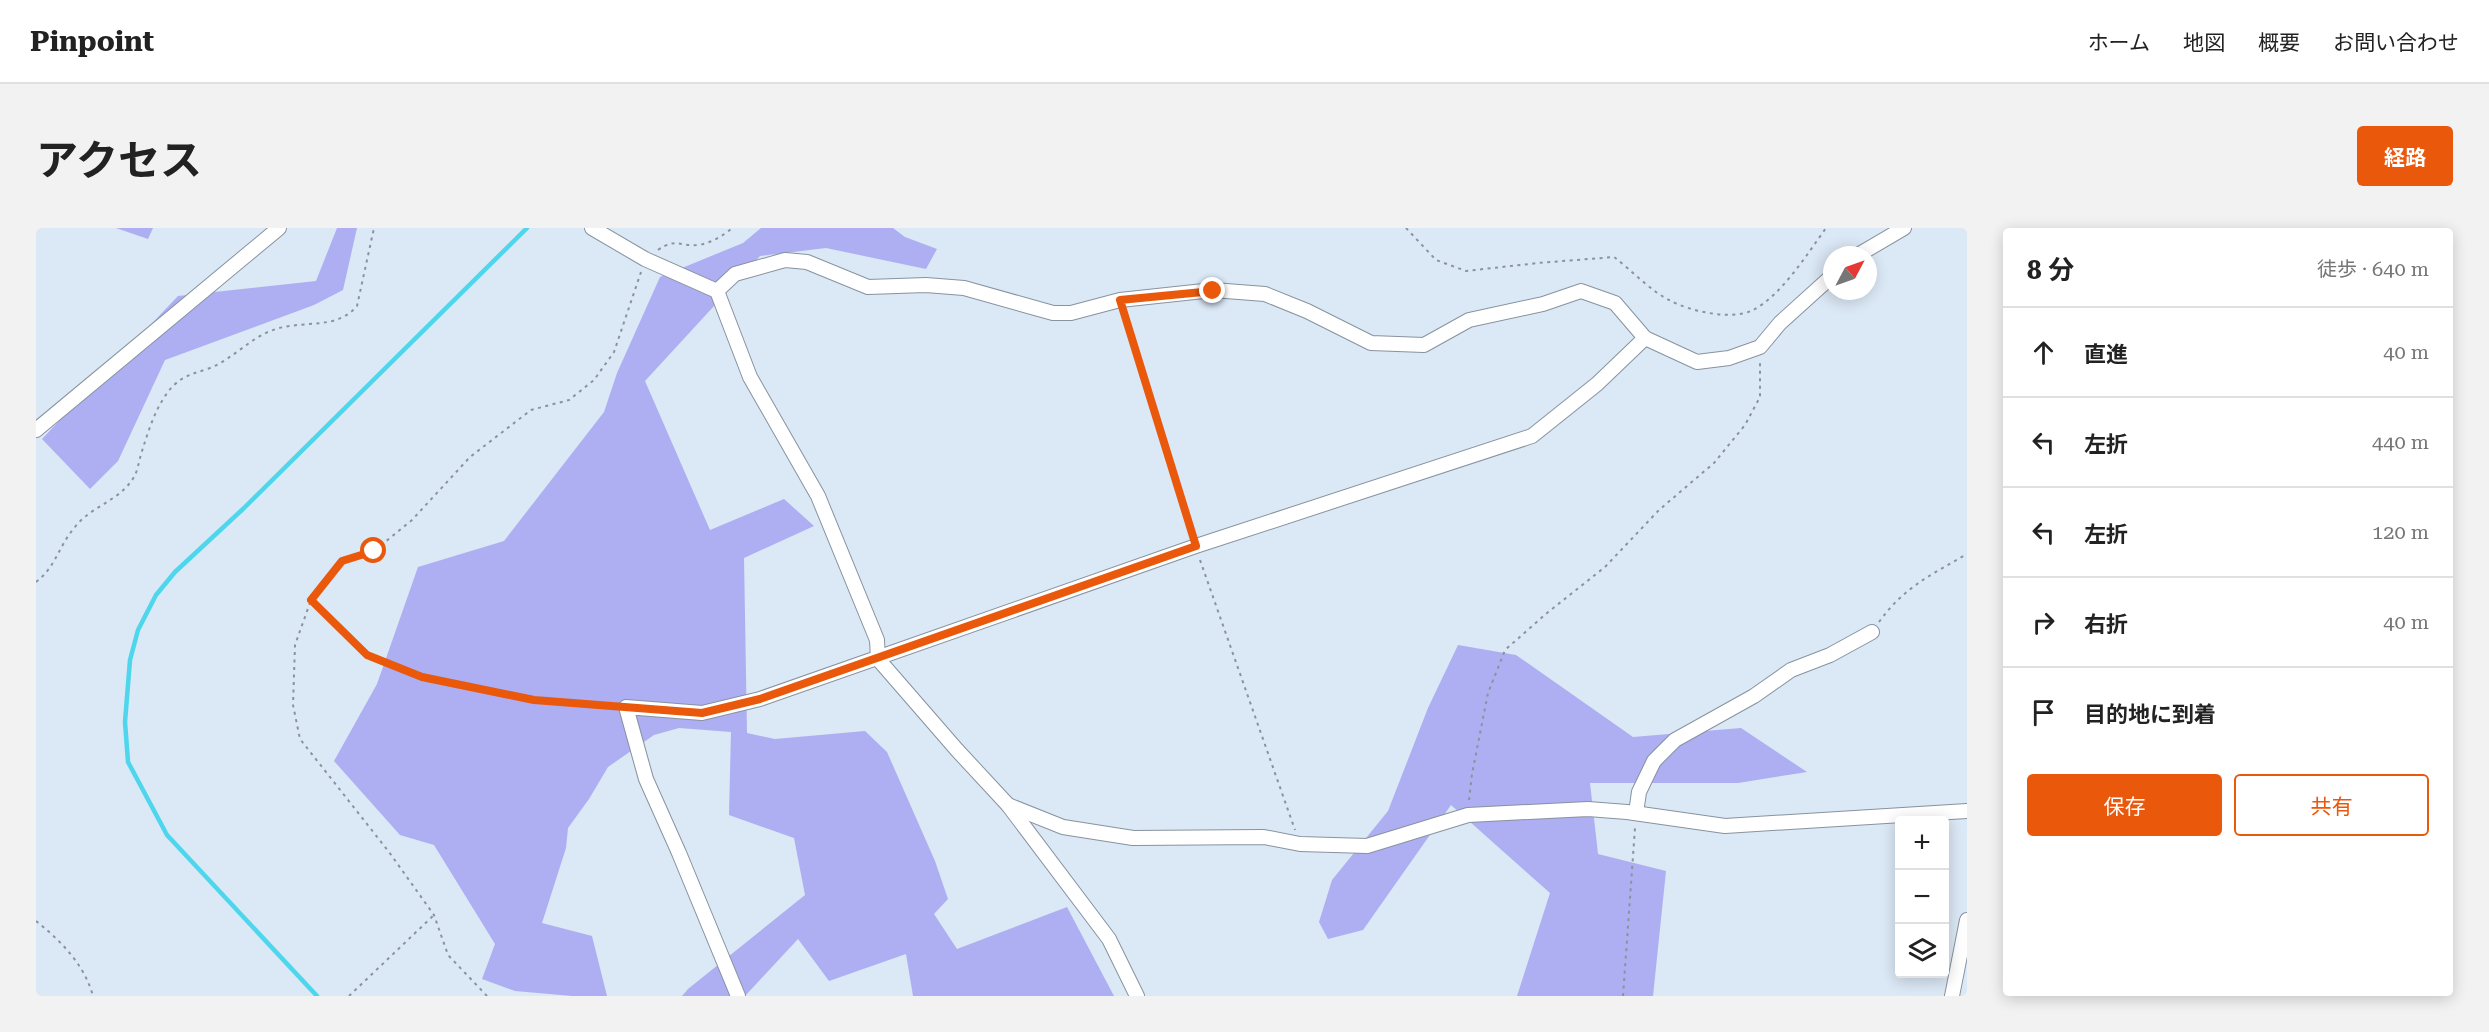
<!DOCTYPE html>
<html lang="ja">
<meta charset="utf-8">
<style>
:root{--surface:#fff;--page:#f2f2f2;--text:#222;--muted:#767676;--line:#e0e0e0;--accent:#ea580c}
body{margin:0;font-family:"Roboto Serif","Noto Sans JP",serif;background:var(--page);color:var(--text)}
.controls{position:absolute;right:18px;bottom:18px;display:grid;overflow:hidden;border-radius:6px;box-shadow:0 3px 15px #0003}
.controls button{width:54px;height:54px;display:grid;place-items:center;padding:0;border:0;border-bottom:2px solid var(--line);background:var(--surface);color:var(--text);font:30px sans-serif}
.compass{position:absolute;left:1787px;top:18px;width:54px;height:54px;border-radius:50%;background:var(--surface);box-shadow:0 3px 15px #0003;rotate:49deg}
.stop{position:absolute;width:18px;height:18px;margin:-14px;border:4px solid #ea580c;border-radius:50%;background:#fff}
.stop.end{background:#ea580c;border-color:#fff;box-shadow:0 2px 6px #0008}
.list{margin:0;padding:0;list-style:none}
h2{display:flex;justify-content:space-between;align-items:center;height:78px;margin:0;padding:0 24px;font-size:26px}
h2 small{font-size:20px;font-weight:400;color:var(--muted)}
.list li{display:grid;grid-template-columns:39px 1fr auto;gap:18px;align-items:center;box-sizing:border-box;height:90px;padding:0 24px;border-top:2px solid var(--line)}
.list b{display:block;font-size:22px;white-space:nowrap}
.list em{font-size:20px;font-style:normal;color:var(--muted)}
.actions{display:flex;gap:12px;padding:18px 24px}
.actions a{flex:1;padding:14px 0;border:2px solid var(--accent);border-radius:6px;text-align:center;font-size:21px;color:var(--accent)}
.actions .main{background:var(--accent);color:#fff}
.icon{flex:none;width:33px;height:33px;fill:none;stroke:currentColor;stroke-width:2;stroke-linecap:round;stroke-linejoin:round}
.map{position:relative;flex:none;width:1931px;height:768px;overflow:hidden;border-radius:6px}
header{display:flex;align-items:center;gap:36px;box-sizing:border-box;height:84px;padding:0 30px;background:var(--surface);border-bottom:2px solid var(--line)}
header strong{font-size:28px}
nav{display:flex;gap:33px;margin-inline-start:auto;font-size:21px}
.intro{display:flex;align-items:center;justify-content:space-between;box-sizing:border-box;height:144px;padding:0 36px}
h1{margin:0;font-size:42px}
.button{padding:15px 27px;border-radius:6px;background:var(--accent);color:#fff;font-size:21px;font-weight:700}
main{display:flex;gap:36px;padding:0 36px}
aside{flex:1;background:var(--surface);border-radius:6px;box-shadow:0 3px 15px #0003}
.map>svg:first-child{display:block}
.forest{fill:#adaff2}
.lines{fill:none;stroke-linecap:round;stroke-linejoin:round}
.stream{stroke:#4dd6ec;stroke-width:4.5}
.minor-casing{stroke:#87939f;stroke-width:16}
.path{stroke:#8a939c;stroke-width:2;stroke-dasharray:3 4.5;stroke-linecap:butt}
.minor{stroke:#fff;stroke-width:14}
.route{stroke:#ea580c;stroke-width:8}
</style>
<header>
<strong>Pinpoint</strong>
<nav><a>ホーム</a><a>地図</a><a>概要</a><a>お問い合わせ</a></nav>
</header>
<div class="intro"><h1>アクセス</h1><a class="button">経路</a></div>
<main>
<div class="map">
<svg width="1931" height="768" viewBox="0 0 1931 768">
<rect width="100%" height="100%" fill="#dbe8f5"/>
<g class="forest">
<path d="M80 0H117L112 11Z"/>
<path d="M301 0H321L307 62 278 77 129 132 82 233 54 261 6 211 142 68 280 53Z"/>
<path d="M725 0H857L869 9 901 21 890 41 790 20 724 28 609 153 674 302 748 271 778 298 708 330 711 505 739 511 829 503 851 524 899 633 912 671 898 686 921 721 1031 679 1078 768H877L870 726 793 753 762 711 709 768H646L652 761 769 667 758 610 693 587 695 504 643 500 618 507 572 539 553 571 532 600 530 620 506 695 556 708 571 768H536L479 763 446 751 459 716 398 617 364 607 298 533 341 456 382 339 468 313 568 184 581 145 624 49 707 15Z"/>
<path d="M1422 417 1480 427 1597 509 1705 500 1771 544 1702 555H1554L1562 626 1630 643 1617 768H1481L1514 665 1415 577 1327 702 1292 711 1283 694 1296 652 1352 583 1392 480Z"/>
</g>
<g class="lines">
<path class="stream" d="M281 768 131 607 92 534 89 494 94 432 102 402 120 367 139 344 208 280 491 0"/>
<g class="minor-casing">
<g id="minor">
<path d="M556 0 609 31 681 63 714 149 782 268 841 412 842 431 921 522 972 577 1027 599 1097 610 1228 609 1264 616 1331 618 1432 587 1552 581 1591 584 1689 598 1931 583"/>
<path d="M1822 27 1868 0"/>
<path d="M681 63 699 46 749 32 771 34 832 59 890 57 928 60 1017 85H1035L1084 72 1177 62 1229 66 1271 83 1335 115 1388 117 1433 92 1507 76 1545 63 1579 75 1609 110 1661 134 1693 130 1724 119 1744 95 1796 48"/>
<path d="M0 202 243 0"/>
<path d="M972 577 1073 711 1101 768"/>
<path d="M1600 585 1603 564 1618 533 1639 512 1718 468 1755 442 1794 427 1836 404"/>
<path d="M702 768 643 625 610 551 590 479 666 485 724 471 1160 318 1496 208 1561 156 1609 110"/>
<path d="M1916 768 1931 692"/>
</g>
</g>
<g class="path">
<path d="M1370 0 1400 32 1430 43 1502 35 1578 29C1595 42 1615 63 1633 72 1653 83 1696 93 1717 82 1745 68 1772 25 1790 0"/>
<path d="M622 22C641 9 644 19 662 17 675 15 687 8 696 0"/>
<path d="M1088 86 1155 304"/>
<path d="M1164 332 1259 602"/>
<path d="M0 354C20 339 23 317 39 299 55 278 84 273 98 249 102 242 103 232 106 223 113 201 121 175 137 158 148 147 160 145 174 140 197 131 216 108 240 101 269 92 301 102 321 78L338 0"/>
<path d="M275 372 331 427 386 449 498 472 575 478"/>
<path d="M1843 394C1868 359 1895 347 1931 326"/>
<path d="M1433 572 1436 546 1452 465 1469 422 1511 385 1569 339 1623 282 1678 235 1709 197 1724 169V133"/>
<path d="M0 693C25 713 48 736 57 768"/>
<path d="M313 768 398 687"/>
<path d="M451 768 412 727 398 687 353 624 264 511 257 477 259 417 275 372 306 333 338 323 376 292 434 229 495 182 533 172 558 152 578 124 605 44"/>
<path d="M1587 768 1599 600"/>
</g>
<use href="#minor" class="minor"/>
</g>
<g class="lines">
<path class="route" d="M338 323 306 333 275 372 331 427 386 449 498 472 666 485 724 471 1160 318 1084 72 1177 63"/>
</g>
</svg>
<div class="controls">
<button>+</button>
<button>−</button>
<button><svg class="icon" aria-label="layers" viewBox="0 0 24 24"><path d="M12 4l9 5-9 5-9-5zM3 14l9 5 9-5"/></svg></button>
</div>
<svg class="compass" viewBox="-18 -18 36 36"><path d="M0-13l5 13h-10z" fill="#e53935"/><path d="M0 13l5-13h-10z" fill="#767676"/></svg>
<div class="stop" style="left:338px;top:323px"></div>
<div class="stop end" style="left:1177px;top:63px"></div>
</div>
<aside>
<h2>8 分<small>徒歩 · 640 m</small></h2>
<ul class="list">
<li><svg class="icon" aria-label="ahead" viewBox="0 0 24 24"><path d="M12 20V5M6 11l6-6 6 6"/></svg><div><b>直進</b></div><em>40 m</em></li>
<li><svg class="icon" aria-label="left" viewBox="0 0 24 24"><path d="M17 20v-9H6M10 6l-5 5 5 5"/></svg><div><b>左折</b></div><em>440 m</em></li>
<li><svg class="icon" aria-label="left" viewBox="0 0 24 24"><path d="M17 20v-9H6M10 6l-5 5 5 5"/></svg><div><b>左折</b></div><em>120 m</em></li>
<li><svg class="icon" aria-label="right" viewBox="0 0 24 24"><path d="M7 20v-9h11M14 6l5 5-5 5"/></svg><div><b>右折</b></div><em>40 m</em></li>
<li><svg class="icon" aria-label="arrive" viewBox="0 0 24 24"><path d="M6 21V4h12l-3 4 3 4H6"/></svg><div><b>目的地に到着</b></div></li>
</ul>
<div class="actions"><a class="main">保存</a><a>共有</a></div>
</aside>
</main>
